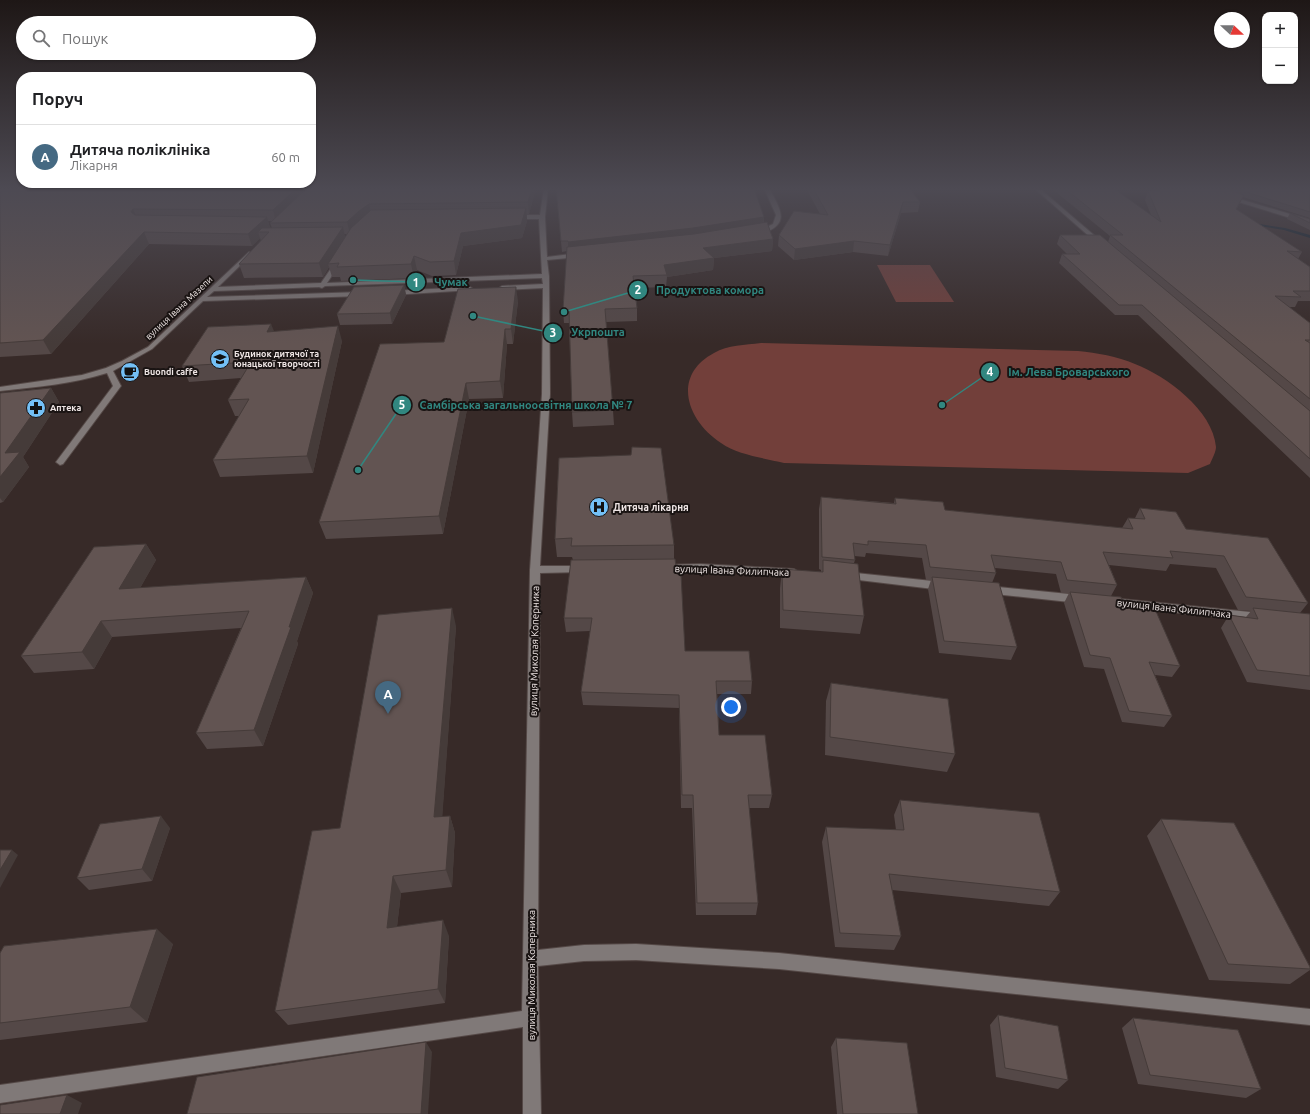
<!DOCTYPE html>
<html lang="uk">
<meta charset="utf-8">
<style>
:root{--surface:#fff;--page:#f6f6f6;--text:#202124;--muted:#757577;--line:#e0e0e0;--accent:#456982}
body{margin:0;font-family:Ubuntu,sans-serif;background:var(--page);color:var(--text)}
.controls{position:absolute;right:12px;top:12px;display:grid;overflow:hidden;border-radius:8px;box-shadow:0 1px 3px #0004}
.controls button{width:36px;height:36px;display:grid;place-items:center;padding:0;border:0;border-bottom:1px solid var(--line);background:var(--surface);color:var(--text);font:20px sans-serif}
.compass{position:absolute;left:1214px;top:12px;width:36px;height:36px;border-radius:50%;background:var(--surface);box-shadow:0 1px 3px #0004;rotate:112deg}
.you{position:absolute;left:731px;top:707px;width:14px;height:14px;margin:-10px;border:3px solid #fff;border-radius:50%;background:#1a73e8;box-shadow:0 0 0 6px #1a73e833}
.badge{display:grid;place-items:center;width:26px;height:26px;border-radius:50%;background:var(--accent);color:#fff;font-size:13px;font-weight:700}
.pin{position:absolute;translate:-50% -33px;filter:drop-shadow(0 1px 2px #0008)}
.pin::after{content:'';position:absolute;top:21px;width:14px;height:12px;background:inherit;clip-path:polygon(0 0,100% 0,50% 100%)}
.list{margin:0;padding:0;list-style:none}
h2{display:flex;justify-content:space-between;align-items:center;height:52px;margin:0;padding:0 16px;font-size:17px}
h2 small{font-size:13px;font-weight:400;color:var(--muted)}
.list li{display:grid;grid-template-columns:26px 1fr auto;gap:12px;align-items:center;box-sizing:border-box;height:64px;padding:0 16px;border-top:1px solid var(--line)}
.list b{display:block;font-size:15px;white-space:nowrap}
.list p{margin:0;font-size:13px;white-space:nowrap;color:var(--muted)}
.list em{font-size:13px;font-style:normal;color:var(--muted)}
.icon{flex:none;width:22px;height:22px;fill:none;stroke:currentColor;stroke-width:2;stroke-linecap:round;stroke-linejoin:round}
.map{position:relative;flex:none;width:1310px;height:1114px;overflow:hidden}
.search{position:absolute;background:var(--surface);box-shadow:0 1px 3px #0004;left:16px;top:16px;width:300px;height:44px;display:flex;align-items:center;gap:10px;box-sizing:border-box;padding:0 14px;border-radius:22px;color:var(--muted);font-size:15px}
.panel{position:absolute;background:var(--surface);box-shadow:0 1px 3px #0004;left:16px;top:72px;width:300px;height:116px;border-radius:16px}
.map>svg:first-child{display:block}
.green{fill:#723f3a}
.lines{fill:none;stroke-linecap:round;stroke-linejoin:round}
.stream{fill:#031927;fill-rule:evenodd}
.minor-casing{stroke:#544846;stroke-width:2}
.minor{fill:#807978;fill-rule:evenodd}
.wall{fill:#544847;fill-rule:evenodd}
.shaded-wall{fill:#453b39}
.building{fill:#625452;stroke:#453b39}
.labels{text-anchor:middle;stroke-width:4;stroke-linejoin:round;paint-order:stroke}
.far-street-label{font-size:9px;fill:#efe6e5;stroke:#1a1413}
.far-poi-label{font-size:9px;font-weight:bold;fill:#efe6e5;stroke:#1a1413;text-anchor:start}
.poi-label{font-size:10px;font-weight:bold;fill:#efe6e5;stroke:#1a1413;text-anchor:start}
.street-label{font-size:10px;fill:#efe6e5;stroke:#1a1413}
.leader{fill:none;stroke:#318780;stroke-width:1.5}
.callout-dot{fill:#318780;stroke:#1a1413;stroke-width:1.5}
.mark-label{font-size:12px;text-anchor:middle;font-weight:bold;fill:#fff}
.callout-label{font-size:11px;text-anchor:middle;font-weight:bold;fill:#318780;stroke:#1a1413;stroke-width:4;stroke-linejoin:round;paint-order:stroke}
</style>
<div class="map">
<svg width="1310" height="1114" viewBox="0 0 1310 1114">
<rect width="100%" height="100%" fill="#372a28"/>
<g class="green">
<path d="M877 265H930L954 302H896Z"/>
<path d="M761 343 1078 351C1097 353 1117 356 1135 364 1166 376 1213 410 1216 447 1216 452 1212 459 1210 464L1188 473 784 463C764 458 738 455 721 443 687 421 671 376 714 353 728 345 745 345 761 343Z"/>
</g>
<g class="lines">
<g class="stream">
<path d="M1144 188H1150L1165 196 1161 197Z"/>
<path d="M1247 222 1285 228 1310 235V238L1284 230 1247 224Z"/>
</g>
<g class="minor-casing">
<g id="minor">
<path d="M544 188H548L545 217 547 257 579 253 582 255 579 257 547 260 549 276 550 394 540 566H583L588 569 583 572 540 573 538 950 584 945 636 944 779 953 1310 1009V1025L779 969 636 960 584 961 538 966 541 1114H523V1027L0 1103V1085L522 1011 530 570 542 394 543 288 502 290 499 288 502 286 543 284 542 278 325 286 322 288 319 287 214 291 207 297 362 292 365 294 362 296 203 301 152 349 113 371 121 386 63 464 60 465 56 462 113 386 107 373C72 384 36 387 0 391V387L82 375 106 368 122 361 148 347 249 252 251 253V255L218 287 321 283 336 261 338 260 341 262 327 283 542 274 539 219H514L511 217 514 215H540Z"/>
<path d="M764 188H769C782 212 791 225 758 235L756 234V232L773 224 776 215Z"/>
<path d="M1034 188H1039L1102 242V244H1098Z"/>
<path d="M1204 188H1211L1236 198 1310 220V224L1232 200Z"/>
<path d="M470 287 473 289 472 290 392 295 389 293 392 291Z"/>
<path d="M700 564 794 569 799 572 794 575 700 570 663 571 658 568 663 565Z"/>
<path d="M846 572 942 582 947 586 942 590 842 578 841 576 842 574Z"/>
<path d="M988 586 1079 595 1083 596 1084 599 1083 602 1079 603 984 593 983 590 984 587Z"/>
<path d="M1111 598 1260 613 1264 614 1265 617 1264 620 1260 621 1111 606 1107 605 1106 602 1107 599Z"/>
</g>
</g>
<use href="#minor" class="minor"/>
</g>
<g class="wall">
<path d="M0 188H536L529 214H527V221L522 238 463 246 456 275 432 276 417 270 414 278 341 281 340 277H332L329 267 323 277 244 278 239 264 261 241 260 238 252 246 149 244 51 354 0 357ZM268 221H271L270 223 272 228H270ZM344 234H347L345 237Z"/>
<path d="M556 188 764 217V222L773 239 772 251 714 258 713 270 667 277 666 287 635 288 637 308V321L606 322 613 410 614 425 573 427 572 412 569 323H564L563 310 567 251 562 252Z"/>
<path d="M806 188H909L920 202 918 212 901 213 888 256 853 252 794 260 778 246 779 235 820 214Z"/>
<path d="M1051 188H1113L1151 215 1145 200 1148 191 1178 188H1310V218L1243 197 1236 210 1302 252 1298 259 1310 267V301H1298L1295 307H1289L1310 323V478L1138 315H1115L1059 263 1062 254H1067L1057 244 1060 235 1108 242 1110 236Z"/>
<path d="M1290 213 1310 219V230L1287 219Z"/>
<path d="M404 285 406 295 392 324 340 325 337 314Z"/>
<path d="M518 301 513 344H507L503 398 469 399 443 534 326 539 319 522 444 342Z"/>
<path d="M274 332 342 341 313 473 220 477 213 460 239 416H235L228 400 241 378 189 382 182 366Z"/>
<path d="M51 388 59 402 23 457 29 467 3 502 0 503V393Z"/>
<path d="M559 458 674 545V559L685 651 752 681 751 694H717L719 735 772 795 769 808H749L758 903 756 915H696L692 808H681L679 708 583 705 581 692 590 631 566 632 564 618 573 560 572 557H557L555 539Z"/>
<path d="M821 497 894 503 895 498 945 510 1122 528 1128 518H1135L1140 508 1186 529 1308 603 1300 613 1310 614V690L1247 682 1221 628 1229 615 1246 617 1251 611 1238 610 1216 568 1170 564 1166 571 1109 565 1117 585 1111 596 1125 606 1180 666 1172 677 1155 675 1172 716 1164 727 1122 722 1104 669 1084 667 1064 603 1069 593H1061L1056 574 995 568 996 573 992 583 1017 647 1011 660 939 653 928 589 931 580H926L922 558 866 553 865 557 854 556 855 560 854 563 864 616 860 634 780 628V588L782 569 821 572V570L819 569V509Z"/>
<path d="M146 544 156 560 140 588 306 577 313 593 297 641 298 644 263 746 207 749 196 733 241 628 112 637 94 669 34 673 21 656Z"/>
<path d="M456 626 442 817 450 816 455 833 452 887 401 893 397 926 449 936 445 1003 288 1025 275 1011 340 828Z"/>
<path d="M831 683 955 754 947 772 825 755 826 701Z"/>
<path d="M900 800 1060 892 1049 906 892 890 901 936 894 950 835 947 822 842 826 827 896 830 894 815Z"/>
<path d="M1161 819 1310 967V970L1290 984 1209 980 1147 836Z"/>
<path d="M170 828 152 881 89 890 77 878Z"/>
<path d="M173 944 147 1022 0 1040V953Z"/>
<path d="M998 1015 1068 1080 1058 1089 996 1077 990 1025Z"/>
<path d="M1133 1018 1261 1089 1246 1098 1138 1084 1122 1028Z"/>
<path d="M836 1038 918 1114H837L831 1047Z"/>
</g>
<g class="shaded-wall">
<path d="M297 188H312L276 222 273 210Z"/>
<path d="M532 188H536L529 214 528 202Z"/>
<path d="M903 202 901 213 888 256 890 245Z"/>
<path d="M369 204 372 216 350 234 347 222 359 211Z"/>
<path d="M526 208 527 221 522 238 463 246 456 275 454 261 461 233Z"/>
<path d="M133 209 138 220 131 212Z"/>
<path d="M267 217 270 228 258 232 260 238 252 246 248 234Z"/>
<path d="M764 217 763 227 568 253V242Z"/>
<path d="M343 227 346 241 328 264 329 267 323 277 319 263Z"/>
<path d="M144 232 149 244 51 354 43 340Z"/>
<path d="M773 239 772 251 714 258 713 270 667 277 664 265 703 248Z"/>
<path d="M854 241 853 252 794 260 795 249Z"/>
<path d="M414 256 417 270 414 278 411 264Z"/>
<path d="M404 285 406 295 392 324 390 313Z"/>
<path d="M516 287 518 301 513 344 511 329Z"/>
<path d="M271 324 277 338 267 332Z"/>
<path d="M338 326 342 341 313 473 307 456Z"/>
<path d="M505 329 507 344 503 398 500 381Z"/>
<path d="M466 383 469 399 443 534 439 516Z"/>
<path d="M51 388 59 402 23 457 29 467 3 502 0 498V477L5 453Z"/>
<path d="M146 544 156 560 130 606 119 589Z"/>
<path d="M306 577 313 593 297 641 298 644 263 746 254 730Z"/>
<path d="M452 608 456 626 441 835 434 817Z"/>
<path d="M101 621 112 637 94 669 82 652Z"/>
<path d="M161 816 170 828 152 881 142 869Z"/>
<path d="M450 816 455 833 452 887 446 870Z"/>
<path d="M12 850 18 855 0 888V870Z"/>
<path d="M393 876 401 893 395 944 387 928Z"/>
<path d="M443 920 449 936 445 1003 438 989Z"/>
<path d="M157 929 173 944 147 1022 130 1007Z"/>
<path d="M426 1042 432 1052 428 1114H421Z"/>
<path d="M67 1095 82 1103 78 1114H60Z"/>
</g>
<g class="building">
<path d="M0 188H297L273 210 133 209 131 212 135 215 267 217 248 234 144 232 43 340 0 343Z"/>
<path d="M307 188H532L528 202 369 204 359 211 347 222 270 223Z"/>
<path d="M556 188H754L764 217 693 228 568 242V241H561Z"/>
<path d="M813 188H909L920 202H903L890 245 854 241 795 249 779 235 794 211 828 215Z"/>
<path d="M1064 188H1113L1161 222 1148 191 1178 188H1225L1244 195 1236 209 1302 252 1287 251 1310 267V291H1293L1301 297 1275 296 1310 323V340H1305L1310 343V399L1110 235H1123Z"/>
<path d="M1233 188H1310V212Z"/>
<path d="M526 208 521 225 461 233 454 261 430 262 414 256 411 264 337 267 339 263 328 264 351 228 371 210Z"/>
<path d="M1290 213 1310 219V223Z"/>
<path d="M767 222 773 239 703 248 714 258 664 265 667 275 633 276 637 308 605 309 613 410 572 412 569 310H563L567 247 694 234Z"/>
<path d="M343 227 319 263 239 264 269 232H258L262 228Z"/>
<path d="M1060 235H1100L1310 411V459L1142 305H1119L1062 254H1080Z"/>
<path d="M404 285 390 313 337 314 354 287Z"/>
<path d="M516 287 511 329H505L500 381 466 383 439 516 319 522 380 344 444 342 458 289Z"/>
<path d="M271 324 267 332 338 326 307 456 213 460 249 399 228 400 251 362 182 366 208 327Z"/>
<path d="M51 388 5 453 20 452 0 477V393Z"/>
<path d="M632 447 661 448 674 545 571 546 572 538 555 539 559 458 631 455Z"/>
<path d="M821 497 896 504 895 498 943 502 945 510 1133 529 1128 518 1145 519 1140 508 1176 512 1186 529 1268 538 1308 603 1246 597 1224 556 1170 551 1173 558 1103 552 1117 585 1067 580 1061 562 991 555 996 573 930 567 926 545 868 541V545L853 543 855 560 822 557Z"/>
<path d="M146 544 119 589 306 577 289 627H291L254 730 196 733 249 611 101 621 82 652 21 656 94 547Z"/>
<path d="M675 559 677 574H681L685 651H749L752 681H716L719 735H765L772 795H748L758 903H697L693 795H682L679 695 581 692 592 618H564L571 560Z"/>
<path d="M823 560 858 564 864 616 783 610 782 569 823 572Z"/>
<path d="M932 577 999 583 1017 647 944 641Z"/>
<path d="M1070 592 1121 597 1125 606 1155 609 1180 666 1149 662 1172 716 1129 711 1110 658 1090 655Z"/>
<path d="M452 608 434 817 450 816 446 870 393 876 387 928 443 920 438 989 275 1011 312 831 340 828 378 615Z"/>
<path d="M1253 608 1310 614V676L1257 670 1229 615 1258 619Z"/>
<path d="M831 683 948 699 955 754 830 737Z"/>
<path d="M900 800 1039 813 1060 892 889 874 901 936 840 933 826 827 904 830Z"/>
<path d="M161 816 142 869 77 878 100 824Z"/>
<path d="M1161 819 1234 823 1310 967V969L1228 964Z"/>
<path d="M0 850H12L0 870Z"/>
<path d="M157 929 130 1007 0 1023V953L4 946Z"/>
<path d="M998 1015 1058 1026 1068 1080 1005 1068Z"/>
<path d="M1133 1018 1238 1030 1261 1089 1150 1075Z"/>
<path d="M836 1038 907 1043 918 1114H843Z"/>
<path d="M426 1042 421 1114H187L197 1077Z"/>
<path d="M67 1095 60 1114H0V1105Z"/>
</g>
<linearGradient id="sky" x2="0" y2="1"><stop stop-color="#1e1716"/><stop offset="0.55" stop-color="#4d4a53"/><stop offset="1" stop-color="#4d4a53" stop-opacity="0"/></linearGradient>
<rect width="1310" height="344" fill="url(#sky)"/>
<defs>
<g id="school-disc" transform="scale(1)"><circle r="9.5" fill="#73c0f6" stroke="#1a1413"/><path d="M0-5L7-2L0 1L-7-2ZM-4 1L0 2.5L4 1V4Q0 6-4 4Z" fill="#111"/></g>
<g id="cafe-disc" transform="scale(1)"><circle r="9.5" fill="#73c0f6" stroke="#1a1413"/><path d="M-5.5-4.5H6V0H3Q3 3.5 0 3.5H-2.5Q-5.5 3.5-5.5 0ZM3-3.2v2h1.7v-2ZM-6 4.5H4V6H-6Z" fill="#111"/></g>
<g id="pharmacy-disc" transform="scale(1)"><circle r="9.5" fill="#73c0f6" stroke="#1a1413"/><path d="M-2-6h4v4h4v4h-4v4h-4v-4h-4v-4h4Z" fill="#111"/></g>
<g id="hospital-disc" transform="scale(1)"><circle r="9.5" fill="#73c0f6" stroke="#1a1413"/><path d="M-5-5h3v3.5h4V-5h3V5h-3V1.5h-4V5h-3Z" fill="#111"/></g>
</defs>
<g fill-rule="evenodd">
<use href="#school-disc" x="220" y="359"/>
<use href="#cafe-disc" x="130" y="372"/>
<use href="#pharmacy-disc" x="36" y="408"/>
<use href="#hospital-disc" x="599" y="507"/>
</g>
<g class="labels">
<g class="far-street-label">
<text transform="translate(179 308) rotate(-43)" y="3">вулиця Івана Мазепи</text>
</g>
<g class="far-poi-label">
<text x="234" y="357">Будинок дитячої та<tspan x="234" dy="10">юнацької творчості</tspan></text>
<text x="144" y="375">Buondi caffe</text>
<text x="50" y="411">Аптека</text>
</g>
<g class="poi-label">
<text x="613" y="511">Дитяча лікарня</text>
</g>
<g class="street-label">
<text transform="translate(732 570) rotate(2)" y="4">вулиця Івана Филипчака</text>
<text transform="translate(1174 608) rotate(6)" y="4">вулиця Івана Филипчака</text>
<text transform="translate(534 651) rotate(-89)" y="4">вулиця Миколая Коперника</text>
<text transform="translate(531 975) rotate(-90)" y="4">вулиця Миколая Коперника</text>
</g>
</g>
<path class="leader" d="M353 280L416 282M564 312L638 290M473 316L553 333M942 405L990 372M358 470L402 405"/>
<g class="callout-dot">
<circle cx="353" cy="280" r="4"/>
<circle cx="564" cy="312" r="4"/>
<circle cx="473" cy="316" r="4"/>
<circle cx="942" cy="405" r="4"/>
<circle cx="358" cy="470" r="4"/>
<circle cx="416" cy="282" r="10"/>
<circle cx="638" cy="290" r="10"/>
<circle cx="553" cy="333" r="10"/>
<circle cx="990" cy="372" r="10"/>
<circle cx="402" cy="405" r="10"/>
</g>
<g class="mark-label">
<text x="416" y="287">1</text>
<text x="638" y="294">2</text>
<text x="553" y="337">3</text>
<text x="990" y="376">4</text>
<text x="402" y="409">5</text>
</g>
<g class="callout-label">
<text x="451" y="286">Чумак</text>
<text x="710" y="294">Продуктова комора</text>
<text x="598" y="336">Укрпошта</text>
<text x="1069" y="376">Ім. Лева Броварського</text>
<text x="526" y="409">Самбірська загальноосвітня школа № 7</text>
</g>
</svg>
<div class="controls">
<button>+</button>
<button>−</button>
</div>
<svg class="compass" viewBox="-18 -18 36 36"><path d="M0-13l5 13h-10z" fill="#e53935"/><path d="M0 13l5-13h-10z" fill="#757577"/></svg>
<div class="you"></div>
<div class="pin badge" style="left:388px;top:714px">A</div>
<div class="search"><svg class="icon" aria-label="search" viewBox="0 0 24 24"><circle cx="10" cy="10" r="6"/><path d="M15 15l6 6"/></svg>Пошук</div>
<section class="panel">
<h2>Поруч<small></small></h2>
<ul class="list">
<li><span class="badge">A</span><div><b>Дитяча поліклініка</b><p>Лікарня</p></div><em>60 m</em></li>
</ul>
</section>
</div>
